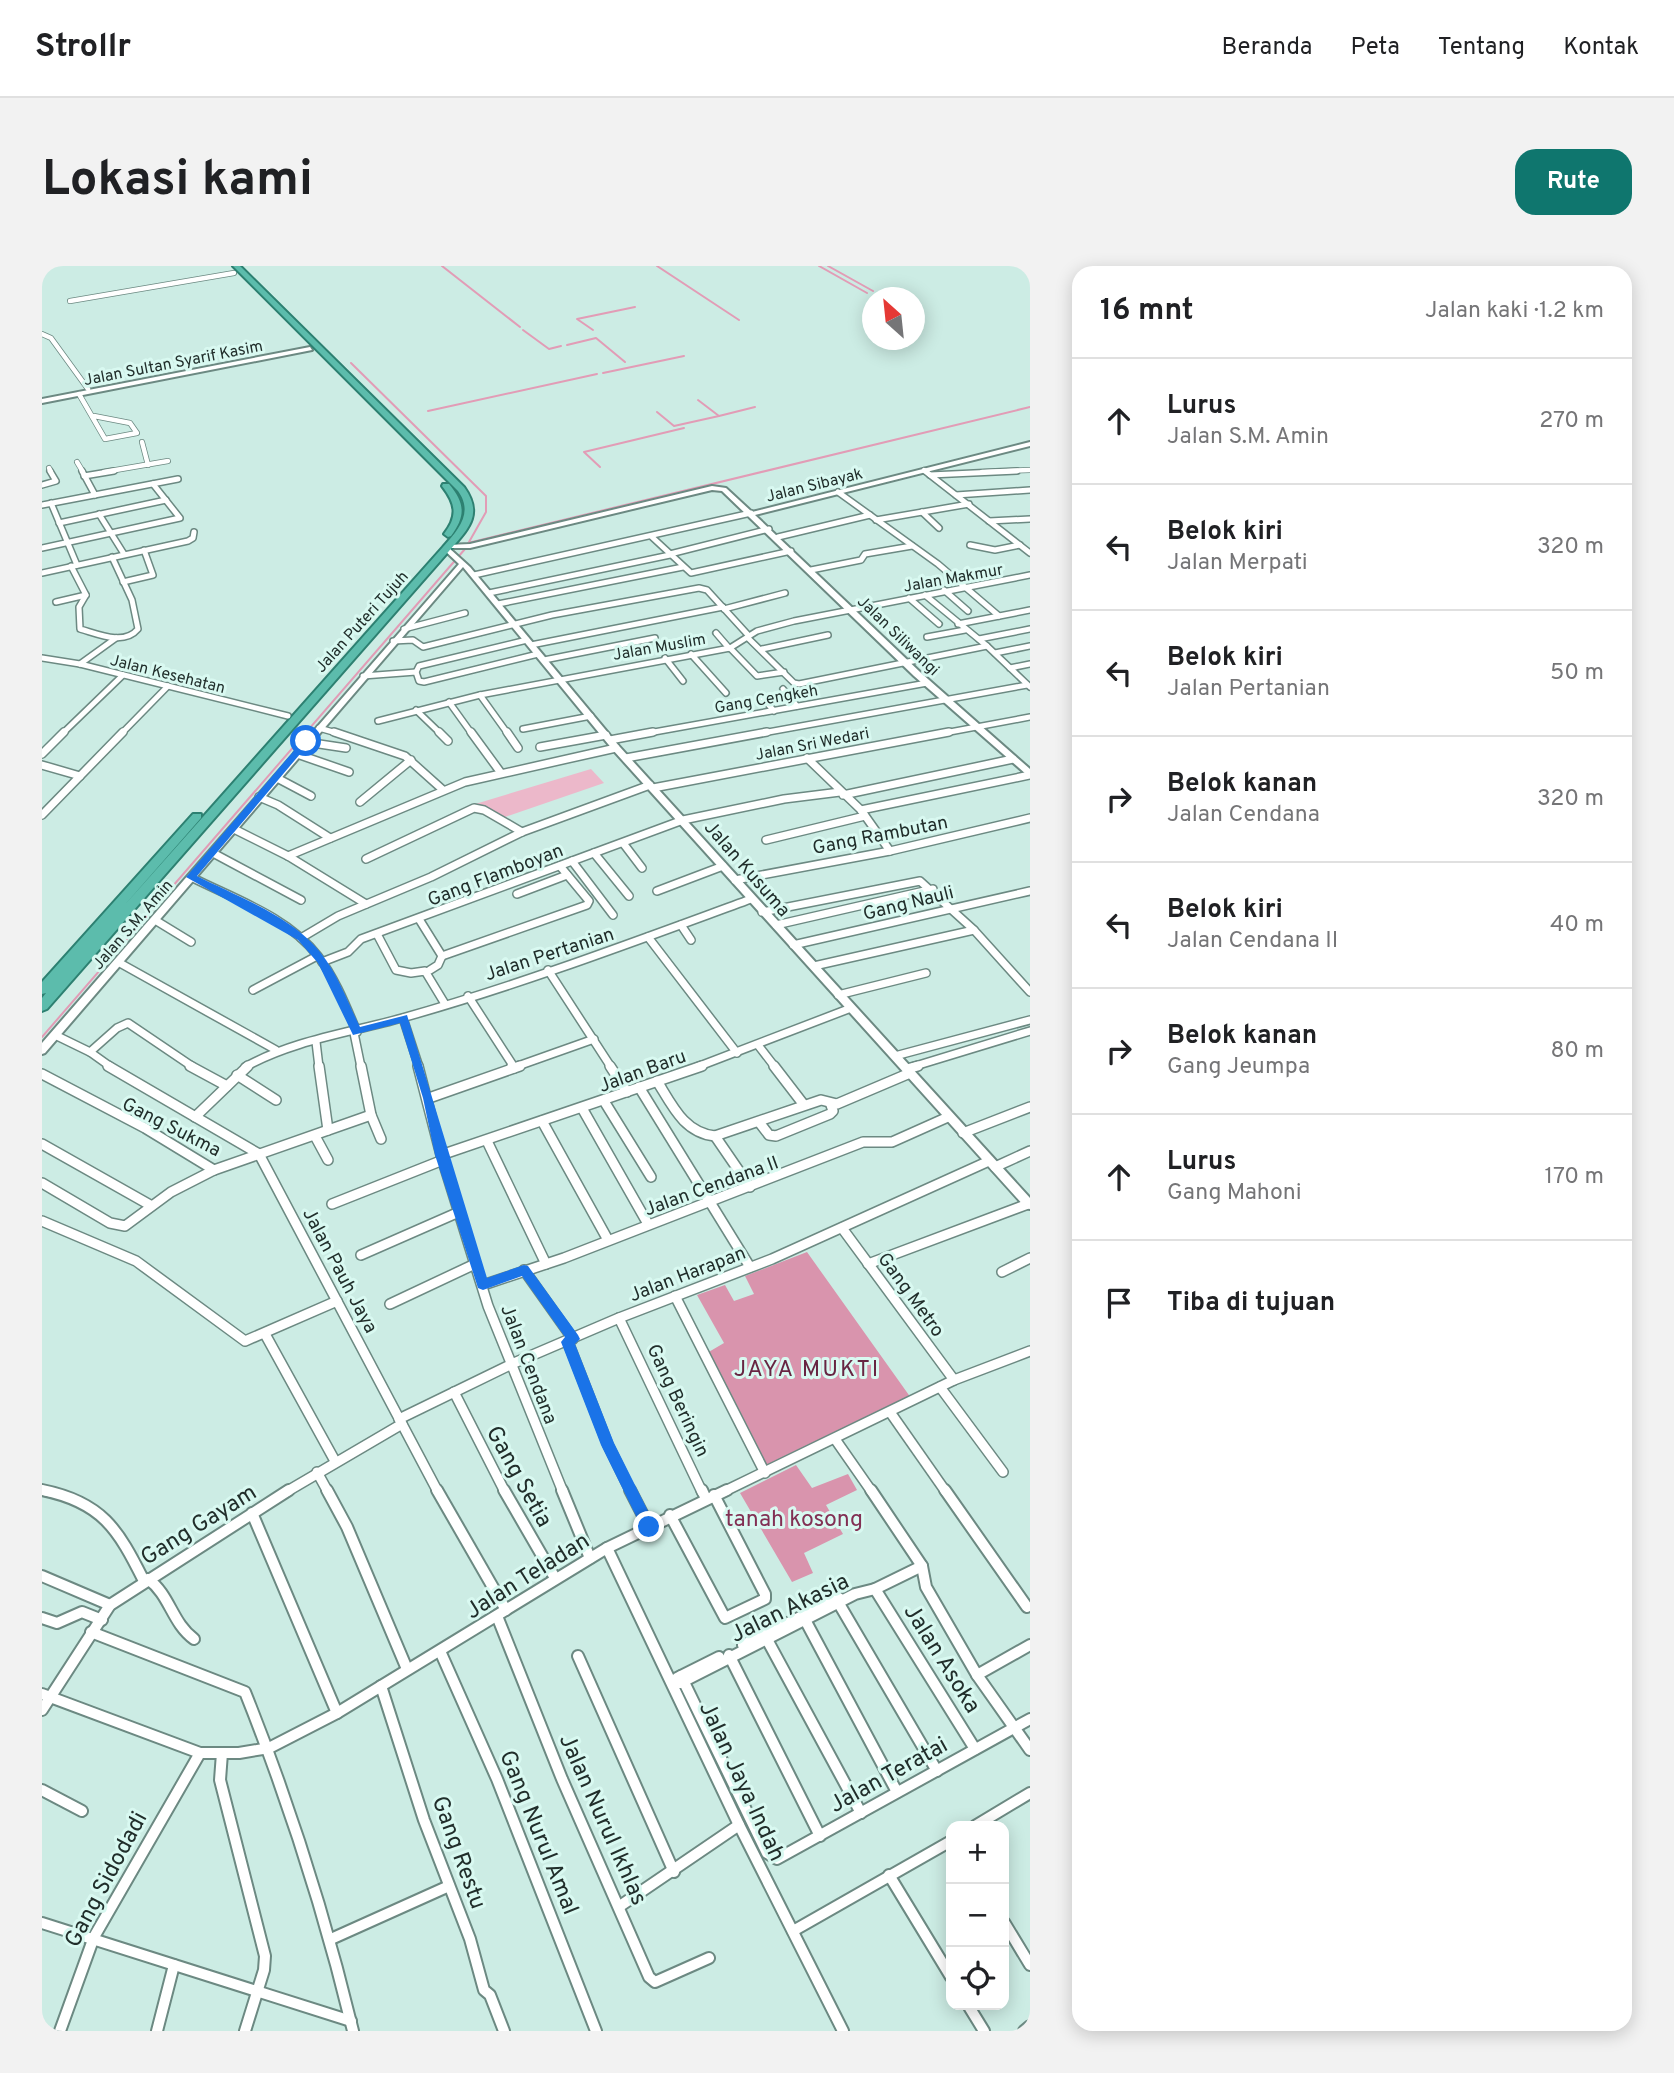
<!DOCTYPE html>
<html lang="id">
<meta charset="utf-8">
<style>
:root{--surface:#fff;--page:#f2f2f2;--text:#202124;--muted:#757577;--line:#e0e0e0;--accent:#0f766e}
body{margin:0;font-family:Overpass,sans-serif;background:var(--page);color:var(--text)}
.controls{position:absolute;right:21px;bottom:21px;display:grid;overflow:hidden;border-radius:14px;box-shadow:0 4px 18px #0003}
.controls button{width:63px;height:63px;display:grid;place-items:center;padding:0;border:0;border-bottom:2px solid var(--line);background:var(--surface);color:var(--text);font:35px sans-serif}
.compass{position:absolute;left:820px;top:21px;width:63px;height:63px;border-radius:50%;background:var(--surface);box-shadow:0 4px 18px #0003;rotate:333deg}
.stop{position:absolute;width:21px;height:21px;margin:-16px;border:5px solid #1a73e8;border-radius:50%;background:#fff}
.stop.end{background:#1a73e8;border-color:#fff;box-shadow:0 2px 7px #0008}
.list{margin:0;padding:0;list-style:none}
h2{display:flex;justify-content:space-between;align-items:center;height:91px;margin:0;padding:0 28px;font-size:30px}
h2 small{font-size:23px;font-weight:400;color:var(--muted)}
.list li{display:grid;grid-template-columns:46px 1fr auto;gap:21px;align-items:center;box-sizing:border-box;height:126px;padding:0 28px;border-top:2px solid var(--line)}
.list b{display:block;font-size:26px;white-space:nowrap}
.list p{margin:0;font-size:23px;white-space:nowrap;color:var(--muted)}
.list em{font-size:23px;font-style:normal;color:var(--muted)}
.icon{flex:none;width:38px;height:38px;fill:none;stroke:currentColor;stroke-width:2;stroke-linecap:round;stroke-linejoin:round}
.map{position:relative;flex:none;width:988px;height:1765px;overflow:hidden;border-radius:21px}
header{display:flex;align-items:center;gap:42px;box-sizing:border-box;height:98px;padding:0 35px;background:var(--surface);border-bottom:2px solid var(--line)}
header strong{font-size:33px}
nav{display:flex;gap:38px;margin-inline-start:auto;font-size:24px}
.intro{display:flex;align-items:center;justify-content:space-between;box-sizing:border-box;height:168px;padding:0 42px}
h1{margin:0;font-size:49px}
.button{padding:18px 32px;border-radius:21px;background:var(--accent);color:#fff;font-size:24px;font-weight:700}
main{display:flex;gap:42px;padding:0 42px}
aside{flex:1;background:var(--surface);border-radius:21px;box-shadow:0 4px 18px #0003}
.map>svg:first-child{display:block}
.green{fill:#ecb8ca}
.forest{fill:#d994ad}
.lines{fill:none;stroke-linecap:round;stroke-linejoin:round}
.stream{stroke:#e29cb6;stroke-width:2}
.minor-far4-casing{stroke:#6c8982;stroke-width:6}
.minor-far3-casing{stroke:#6c8982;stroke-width:8}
.minor-far2-casing{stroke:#6c8982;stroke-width:10}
.minor-far1-casing{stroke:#6c8982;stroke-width:12}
.minor-casing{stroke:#6c8982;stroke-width:14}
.tertiary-casing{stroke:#6c8982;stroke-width:4}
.trunk-casing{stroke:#2d8071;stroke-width:4}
.minor-far4{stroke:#fff;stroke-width:4.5}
.minor-far3{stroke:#fff;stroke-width:5}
.minor-far2{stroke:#fff;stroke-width:7}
.minor-far1{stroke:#fff;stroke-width:9}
.minor{stroke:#fff;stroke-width:10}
.tertiary{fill:#fff;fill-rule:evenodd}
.trunk{fill:#5cbcac;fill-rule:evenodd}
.route{fill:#1a73e8}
.labels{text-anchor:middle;stroke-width:6;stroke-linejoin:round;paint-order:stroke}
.far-street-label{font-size:16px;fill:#212e2b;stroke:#d9f9f1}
.street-label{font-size:19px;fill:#212e2b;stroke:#d9f9f1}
.quarter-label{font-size:23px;letter-spacing:2px;fill:#672542;stroke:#d9f9f1}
.near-street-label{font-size:23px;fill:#212e2b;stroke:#d9f9f1}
.near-park-label{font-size:23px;fill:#823054;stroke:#d9f9f1}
</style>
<header>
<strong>Strollr</strong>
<nav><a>Beranda</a><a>Peta</a><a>Tentang</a><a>Kontak</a></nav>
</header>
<div class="intro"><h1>Lokasi kami</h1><a class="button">Rute</a></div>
<main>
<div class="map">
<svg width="988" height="1765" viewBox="0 0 988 1765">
<rect width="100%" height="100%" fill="#ccece4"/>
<path class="green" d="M549 503 562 517 457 553 430 539Z"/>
<g class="forest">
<path d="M765 986 869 1132 722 1202 665 1087 682 1077 655 1029 683 1019 692 1035 712 1028 703 1010Z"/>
<path d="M754 1199 770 1222 806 1208 815 1224 784 1239 801 1268 762 1287 771 1307 750 1316 698 1227Z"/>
</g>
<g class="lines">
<g class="stream">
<path d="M400 0 478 61"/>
<path d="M615 0 697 54"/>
<path d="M777 0 825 27"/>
<path d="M786 0 831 25"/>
<path d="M481 64 507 83 519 80"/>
<path d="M551 64 535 53 593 41"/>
<path d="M525 79 554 72 583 96"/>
<path d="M309 97 444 230V246L427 276"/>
<path d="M561 107 642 90"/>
<path d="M656 134 677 150 713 141"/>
<path d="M386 145 555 108"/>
<path d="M615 146 632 160 677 150"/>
<path d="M558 201 542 186 642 162"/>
<path d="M733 240 933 190"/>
<path d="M426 277 988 141"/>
<path d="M0 771 423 283"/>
</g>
<g class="minor-far4-casing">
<g id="minor-far4">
<path d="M28 35 192 7"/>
<path d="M0 68 9 72 46 123"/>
<path d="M37 128 63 173 95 167 88 157 52 150"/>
<path d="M100 176 106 199"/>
<path d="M35 196 41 206"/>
<path d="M7 202 9 206"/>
<path d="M882 204 885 206"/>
<path d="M62 206 126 195"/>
<path d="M940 206 988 204"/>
</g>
</g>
<g class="minor-far3-casing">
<g id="minor-far3">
<path d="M40 205 53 229"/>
<path d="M883 205 988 287"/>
<path d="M888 209 975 205"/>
<path d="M42 210 72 205"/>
<path d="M0 219 14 215 8 205"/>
<path d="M796 226 896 298 957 350"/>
<path d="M914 229 988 224"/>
<path d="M9 237 35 299"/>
<path d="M0 239 136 213"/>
<path d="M880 246 897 262"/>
<path d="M57 248 82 288"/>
<path d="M834 254 927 238"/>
<path d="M947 255 988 253"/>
<path d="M17 257 124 234"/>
<path d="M610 271 649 307 749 285"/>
<path d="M736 271 828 249"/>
<path d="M928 279 953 284 978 279"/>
<path d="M0 282 138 252 111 218"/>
<path d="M628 288 727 263"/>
<path d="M29 300 44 329 37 341 38 363C56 368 82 380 96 363L90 334 70 291"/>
<path d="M769 304 819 294 823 288 870 280"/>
<path d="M0 307 146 275 151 272 152 266"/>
<path d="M432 309 709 247"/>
<path d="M81 316 111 309 102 284"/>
<path d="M902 324 926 345"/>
<path d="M447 327 628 289"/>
<path d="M883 329 945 380 988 421"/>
<path d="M867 332 897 358"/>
<path d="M14 336 44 329"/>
<path d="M456 338 641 301"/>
<path d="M682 343 743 327"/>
<path d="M916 358 988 344"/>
<path d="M362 363 423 347"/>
<path d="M674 367 687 382"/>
<path d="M885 371 923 364"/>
<path d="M706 372 752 417 757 418 945 380"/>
<path d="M937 373 988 363"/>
<path d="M351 375 371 374 381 381 510 349 657 322 665 324 707 370"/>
<path d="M489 379 681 341"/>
<path d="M688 382 715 410 742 406"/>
<path d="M720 383 786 369"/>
<path d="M953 387 988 380"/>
<path d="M649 388 684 427"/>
<path d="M0 392 38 398 246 450"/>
<path d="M623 392 641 415"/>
<path d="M502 394 613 372"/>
<path d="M38 398 74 372"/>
<path d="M968 402 988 398"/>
<path d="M374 406 377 400 485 374"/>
<path d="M321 410 374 406 377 415 382 416 496 388"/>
<path d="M741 423 755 440"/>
<path d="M438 429 466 468"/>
<path d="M718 429 732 445"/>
<path d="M407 436 430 468"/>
<path d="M374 444 399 468"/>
<path d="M336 455 438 429 688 382 715 365 752 355 988 309"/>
<path d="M277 462 298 468"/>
<path d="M481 463 549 450"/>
<path d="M20 468 81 409"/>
<path d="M79 468 126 420"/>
<path d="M601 468 885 417"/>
<path d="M715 468 985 419"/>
<path d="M897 468 988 451"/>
</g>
</g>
<g class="minor-far2-casing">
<g id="minor-far2">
<path d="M292 466 363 490 401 524"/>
<path d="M397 466 406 475"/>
<path d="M429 466 459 507"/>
<path d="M465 466 476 482"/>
<path d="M568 474 611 466"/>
<path d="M264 476 304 482"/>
<path d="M498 481 564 469"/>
<path d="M0 488 22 466"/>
<path d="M255 488 307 506"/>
<path d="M584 492 725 466"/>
<path d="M765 492 819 544 848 585"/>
<path d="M0 499 38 510"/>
<path d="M235 512 269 530"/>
<path d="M611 522 907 466"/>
<path d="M801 529 971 493"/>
<path d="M217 531 236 539 288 572"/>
<path d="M318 536 369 494"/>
<path d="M819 544 988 509"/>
<path d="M0 549 81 466"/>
<path d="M192 563 246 590 324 638"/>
<path d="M724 574 823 550"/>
<path d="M581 577 600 602"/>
<path d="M171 587 259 634"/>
<path d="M552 587 587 630"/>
<path d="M246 590 423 516 574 482"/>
<path d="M324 593 432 542 442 544 480 566"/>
<path d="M530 595 571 649"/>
<path d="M149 611C192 633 245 650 276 690 293 712 304 740 315 766"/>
<path d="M693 614 848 585 988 552"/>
<path d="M615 625 681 600"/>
<path d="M475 628 525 609"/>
<path d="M720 646 878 615 932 664"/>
<path d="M377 653 400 690 396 699 388 704"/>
<path d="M113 654 149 676"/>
<path d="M639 659 649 674"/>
<path d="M734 659 891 623"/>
<path d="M335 668 354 704 369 707 383 705 403 738"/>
<path d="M606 671 695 787"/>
<path d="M259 672 296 650 389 611 480 566 608 519"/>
<path d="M751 679 988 625"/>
<path d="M400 690 545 639 547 635 518 600"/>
<path d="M76 696 234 784"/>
<path d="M280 696 306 686 319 673 641 554 742 533 798 526"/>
<path d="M772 700 932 664 988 726"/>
<path d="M506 704 569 801"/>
<path d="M211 724 275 690"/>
<path d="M796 729 884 707"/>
<path d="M426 730 472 801"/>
<path d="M361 752 377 801"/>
<path d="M312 767 319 801"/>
<path d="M13 769 48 786 69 801"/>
<path d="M274 776 277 801"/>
<path d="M716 779 733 801"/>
<path d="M48 786 75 762 86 757 151 801"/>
<path d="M853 790 988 754"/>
<path d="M203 801C252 774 307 767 360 752 478 719 594 675 709 633"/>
<path d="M473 801 552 773"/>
<path d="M655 801 809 742"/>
<path d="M870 801 988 765"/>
</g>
</g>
<g class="minor-far1-casing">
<g id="minor-far1">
<path d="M66 800 217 888 396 1226"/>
<path d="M148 800 185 820"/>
<path d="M277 800 286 864"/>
<path d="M319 800 329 849 339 873"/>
<path d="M376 800 399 889 446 1040 521 1226"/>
<path d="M470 800 472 802"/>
<path d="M568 800 585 826"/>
<path d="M732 800 762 839"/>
<path d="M865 803 876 800"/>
<path d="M0 808 103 862 172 904 329 849"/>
<path d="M195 809 234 834"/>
<path d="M615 815C630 839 642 867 673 870L779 834 795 838 868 807"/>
<path d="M597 821 708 1001"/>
<path d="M387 832 478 800"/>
<path d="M562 835 609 911"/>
<path d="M540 842 606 958"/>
<path d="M153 851 206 800"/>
<path d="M500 855 566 974"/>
<path d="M717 856 727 869 734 870 788 848 791 845 789 839"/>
<path d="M921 867 988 841"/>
<path d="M273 870 286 894"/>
<path d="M673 870 708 921"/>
<path d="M445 875 504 998"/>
<path d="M0 878 108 939"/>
<path d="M399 889 660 800"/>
<path d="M953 901 988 885"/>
<path d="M0 917 68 957 83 960 129 926 172 904"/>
<path d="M290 938 401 894"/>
<path d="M0 955 94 995 203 1075 295 1035"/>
<path d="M800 962 912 1114"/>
<path d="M319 989 417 946"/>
<path d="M826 998 986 938"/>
<path d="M482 1004 531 1073"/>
<path d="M960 1006 988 992"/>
<path d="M441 1019 522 992 821 876H850L906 851"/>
<path d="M633 1030 723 1207"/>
<path d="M348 1038 433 998"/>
<path d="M577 1052 660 1226"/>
<path d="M223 1068 293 1195"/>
<path d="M526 1076 566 1179 589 1226"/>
<path d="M898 1121 961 1206"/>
<path d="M412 1126 463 1226"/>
<path d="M848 1146 904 1226"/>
<path d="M357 1153 472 1097 577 1052 730 993 947 895"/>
<path d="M793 1173 830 1226"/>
<path d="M275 1206 286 1226"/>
<path d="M0 1224 8 1226"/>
<path d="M244 1226 360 1158"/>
<path d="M681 1226 912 1114 988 1085"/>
</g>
</g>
<g class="minor-casing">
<g id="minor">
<path d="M0 1224C60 1236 76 1263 102 1315"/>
<path d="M285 1224 305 1261 365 1403"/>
<path d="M395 1224 464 1344"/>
<path d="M462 1224 513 1312"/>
<path d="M520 1224 548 1292"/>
<path d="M588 1224 607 1261"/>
<path d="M660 1224 664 1233"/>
<path d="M829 1224 880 1300 884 1321 935 1409 988 1484"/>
<path d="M903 1224 985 1341"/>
<path d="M210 1247 295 1447"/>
<path d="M628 1249 683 1352 723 1333V1328L672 1229"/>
<path d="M565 1282 697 1559 801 1765"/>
<path d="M0 1310 68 1339"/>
<path d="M106 1313C128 1329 130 1357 152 1373"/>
<path d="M833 1323 933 1483"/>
<path d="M796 1336 895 1505"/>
<path d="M455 1350 520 1513 607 1711 613 1716 667 1692"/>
<path d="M761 1350 855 1526"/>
<path d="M0 1352 15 1357 40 1346 60 1354"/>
<path d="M49 1366 203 1426C247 1536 283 1649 311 1765"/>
<path d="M722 1368 819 1547"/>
<path d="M701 1379 797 1332"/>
<path d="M398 1385 455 1513 554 1765"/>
<path d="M687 1389 778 1570"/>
<path d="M536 1390 632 1606"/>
<path d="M935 1409 988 1379"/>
<path d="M639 1410 725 1587 735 1593 988 1453"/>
<path d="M635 1412 677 1391"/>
<path d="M638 1417 813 1328 833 1323 880 1300"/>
<path d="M339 1420 382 1554 428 1673 442 1724 448 1729 462 1765"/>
<path d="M0 1428 158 1487H197L227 1482 295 1447 565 1282 685 1224"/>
<path d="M0 1444 68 1339 247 1224"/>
<path d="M180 1487 178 1514 223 1690 222 1704 203 1765"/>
<path d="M0 1524 40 1545"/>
<path d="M933 1560 988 1527"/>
<path d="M847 1609 909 1711"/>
<path d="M578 1640 697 1559"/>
<path d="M962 1656 988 1699"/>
<path d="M0 1657 309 1755"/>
<path d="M751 1665 909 1575"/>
<path d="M289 1673 407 1620"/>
<path d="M926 1739 942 1765"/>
<path d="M18 1765 52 1671 158 1487"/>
<path d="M115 1765 132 1699"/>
<path d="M982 1765 988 1760"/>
</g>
</g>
<g class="tertiary-casing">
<g id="tertiary">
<path d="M268 81 270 84 0 137V133Z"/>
<path d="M988 176V180L713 249 878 406 988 503V509H985L872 410 680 225 670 224 428 282H407L428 301 577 480 988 932V943L984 942 571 484 421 301 3 787 0 788V777L417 298 401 283 404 281 405 279 428 278 670 220 684 222 710 246Z"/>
</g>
</g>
<g class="trunk-casing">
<g id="trunk">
<path d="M191 0H198L422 221C442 249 426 263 407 285L5 743 0 745V732L4 727 0 728V716L151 548H159V552L80 642 401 281C416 264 432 247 416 225Z"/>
<path d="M401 218H407C423 237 424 250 409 270L406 271 402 268C416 250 414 238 400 220Z"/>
</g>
</g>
<use href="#minor-far4" class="minor-far4"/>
<use href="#minor-far3" class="minor-far3"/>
<use href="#minor-far2" class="minor-far2"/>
<use href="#minor-far1" class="minor-far1"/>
<use href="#minor" class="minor"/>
<use href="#tertiary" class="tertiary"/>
<use href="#trunk" class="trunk"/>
</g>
<path class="route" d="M261 474 269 475 155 610C198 632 256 652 284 694 298 714 307 739 318 761L365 749 445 1012 482 999 486 1000 536 1069 538 1073 533 1078 572 1177 614 1261 612 1266H602L559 1179 519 1076 523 1071 480 1010 441 1024 436 1022 393 889 381 832 358 757 311 769 276 697 256 674 144 611Z"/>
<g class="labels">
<g class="far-street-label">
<text transform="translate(131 96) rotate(-11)" y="6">Jalan Sultan Syarif Kasim</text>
<text transform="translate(772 218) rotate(-14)" y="6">Jalan Sibayak</text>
<text transform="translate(911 311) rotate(-10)" y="6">Jalan Makmur</text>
<text transform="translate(319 355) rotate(-48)" y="6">Jalan Puteri Tujuh</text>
<text transform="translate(857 369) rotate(44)" y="6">Jalan Siliwangi</text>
<text transform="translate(617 380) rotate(-10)" y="6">Jalan Muslim</text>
<text transform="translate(126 407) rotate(14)" y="6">Jalan Kesehatan</text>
<text transform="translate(724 432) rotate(-10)" y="6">Gang Cengkeh</text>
<text transform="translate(770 477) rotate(-11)" y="6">Jalan Sri Wedari</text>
<text transform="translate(90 658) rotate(-49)" y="6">Jalan S.M. Amin</text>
</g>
<g class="street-label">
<text transform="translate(838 568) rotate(-11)" y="7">Gang Rambutan</text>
<text transform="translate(706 602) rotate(49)" y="7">Jalan Kusuma</text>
<text transform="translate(453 608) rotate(-21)" y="7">Gang Flamboyan</text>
<text transform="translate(866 636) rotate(-14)" y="7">Gang Nauli</text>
<text transform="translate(507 687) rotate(-18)" y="7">Jalan Pertanian</text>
<text transform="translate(600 804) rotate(-20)" y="7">Jalan Baru</text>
<text transform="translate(130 860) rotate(27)" y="7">Gang Sukma</text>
<text transform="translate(669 919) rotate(-20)" y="7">Jalan Cendana II</text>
<text transform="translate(299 1004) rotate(62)" y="7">Jalan Pauh Jaya</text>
<text transform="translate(645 1007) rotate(-21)" y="7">Jalan Harapan</text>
<text transform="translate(870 1028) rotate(54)" y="7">Gang Metro</text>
<text transform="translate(488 1098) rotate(69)" y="7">Jalan Cendana</text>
<text transform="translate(637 1134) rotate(65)" y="7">Gang Beringin</text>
</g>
<g class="quarter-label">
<text x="765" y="1110">JAYA MUKTI</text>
</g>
<g class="near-street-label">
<text transform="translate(478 1210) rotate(61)" y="8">Gang Setia</text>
<text transform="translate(156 1258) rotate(-32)" y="8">Gang Gayam</text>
<text transform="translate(485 1309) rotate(-32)" y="8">Jalan Teladan</text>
<text transform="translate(747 1341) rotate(-26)" y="8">Jalan Akasia</text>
<text transform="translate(901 1392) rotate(58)" y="8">Jalan Asoka</text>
<text transform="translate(846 1508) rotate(-29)" y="8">Jalan Teratai</text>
<text transform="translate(701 1515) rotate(65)" y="8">Jalan Jaya Indah</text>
<text transform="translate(562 1553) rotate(66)" y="8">Jalan Nurul Ikhlas</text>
<text transform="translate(498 1566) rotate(68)" y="8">Gang Nurul Amal</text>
<text transform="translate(418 1586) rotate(70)" y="8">Gang Restu</text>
<text transform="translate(63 1613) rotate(-62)" y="8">Gang Sidodadi</text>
</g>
<g class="near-park-label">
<text x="752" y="1260">tanah kosong</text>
</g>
</g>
</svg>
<div class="controls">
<button>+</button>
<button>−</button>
<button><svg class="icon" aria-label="locate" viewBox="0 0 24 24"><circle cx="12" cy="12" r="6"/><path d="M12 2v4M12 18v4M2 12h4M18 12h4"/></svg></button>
</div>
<svg class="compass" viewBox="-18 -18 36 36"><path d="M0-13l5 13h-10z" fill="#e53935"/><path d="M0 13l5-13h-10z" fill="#757577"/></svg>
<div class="stop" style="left:264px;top:475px"></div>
<div class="stop end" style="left:607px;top:1261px"></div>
</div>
<aside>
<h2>16 mnt<small>Jalan kaki · 1.2 km</small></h2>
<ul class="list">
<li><svg class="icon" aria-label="ahead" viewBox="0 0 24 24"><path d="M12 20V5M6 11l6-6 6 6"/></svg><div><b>Lurus</b><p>Jalan S.M. Amin</p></div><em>270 m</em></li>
<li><svg class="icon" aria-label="left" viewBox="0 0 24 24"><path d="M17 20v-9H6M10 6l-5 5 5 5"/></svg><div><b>Belok kiri</b><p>Jalan Merpati</p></div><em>320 m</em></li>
<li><svg class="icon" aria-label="left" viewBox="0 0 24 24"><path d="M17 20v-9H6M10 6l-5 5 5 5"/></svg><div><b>Belok kiri</b><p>Jalan Pertanian</p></div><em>50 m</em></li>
<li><svg class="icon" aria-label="right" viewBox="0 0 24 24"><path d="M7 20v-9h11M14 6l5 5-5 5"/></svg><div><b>Belok kanan</b><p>Jalan Cendana</p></div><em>320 m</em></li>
<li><svg class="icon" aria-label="left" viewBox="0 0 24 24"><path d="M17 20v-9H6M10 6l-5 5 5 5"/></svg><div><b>Belok kiri</b><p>Jalan Cendana II</p></div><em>40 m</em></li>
<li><svg class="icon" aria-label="right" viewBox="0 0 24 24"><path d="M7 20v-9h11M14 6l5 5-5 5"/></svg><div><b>Belok kanan</b><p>Gang Jeumpa</p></div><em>80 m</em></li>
<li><svg class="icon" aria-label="ahead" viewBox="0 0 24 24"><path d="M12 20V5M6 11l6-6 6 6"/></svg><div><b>Lurus</b><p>Gang Mahoni</p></div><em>170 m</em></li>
<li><svg class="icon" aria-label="arrive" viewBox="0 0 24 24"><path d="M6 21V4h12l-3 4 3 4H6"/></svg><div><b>Tiba di tujuan</b></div></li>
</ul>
</aside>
</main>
